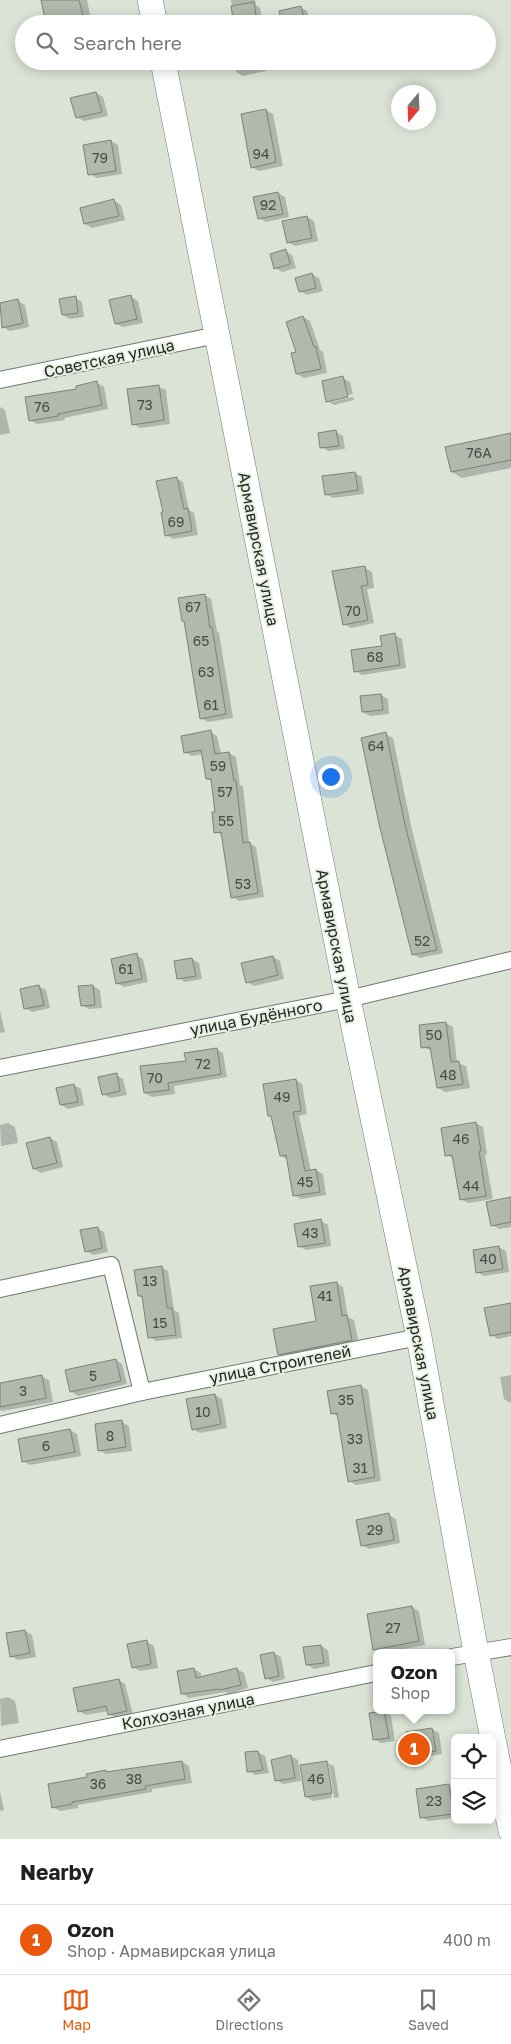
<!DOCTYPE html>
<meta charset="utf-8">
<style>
:root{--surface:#fff;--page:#f6f6f6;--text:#202124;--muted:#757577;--line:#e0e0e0;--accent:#ea580c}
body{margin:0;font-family:"Golos Text",sans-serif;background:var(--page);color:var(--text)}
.controls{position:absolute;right:15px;bottom:15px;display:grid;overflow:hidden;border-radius:8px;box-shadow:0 2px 12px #0003}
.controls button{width:45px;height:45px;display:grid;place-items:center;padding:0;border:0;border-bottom:1px solid var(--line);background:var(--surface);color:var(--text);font:25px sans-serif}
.compass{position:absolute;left:391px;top:85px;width:45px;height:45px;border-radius:50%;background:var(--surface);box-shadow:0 2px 12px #0003;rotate:199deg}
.you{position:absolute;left:330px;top:776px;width:18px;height:18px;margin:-12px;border:4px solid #fff;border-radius:50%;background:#1a73e8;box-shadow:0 0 0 8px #1a73e833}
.badge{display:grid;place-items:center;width:32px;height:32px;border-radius:50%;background:var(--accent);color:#fff;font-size:16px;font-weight:700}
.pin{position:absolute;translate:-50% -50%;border:2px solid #fff;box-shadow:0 1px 5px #0006}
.popup{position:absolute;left:373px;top:1649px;width:82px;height:65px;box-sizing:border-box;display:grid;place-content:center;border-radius:8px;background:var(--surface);filter:drop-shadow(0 1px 4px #0005);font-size:16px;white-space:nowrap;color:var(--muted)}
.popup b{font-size:19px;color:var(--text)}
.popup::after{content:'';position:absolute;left:50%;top:100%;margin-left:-10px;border:10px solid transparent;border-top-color:var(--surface)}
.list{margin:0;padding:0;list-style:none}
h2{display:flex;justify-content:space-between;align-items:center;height:65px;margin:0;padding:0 20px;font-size:21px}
h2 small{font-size:16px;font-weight:400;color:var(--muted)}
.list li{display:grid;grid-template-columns:32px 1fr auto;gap:15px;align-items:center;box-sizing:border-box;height:70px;padding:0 20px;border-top:1px solid var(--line)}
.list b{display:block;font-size:19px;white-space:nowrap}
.list p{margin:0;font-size:16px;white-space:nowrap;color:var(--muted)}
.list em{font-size:16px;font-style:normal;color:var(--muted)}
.icon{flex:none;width:28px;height:28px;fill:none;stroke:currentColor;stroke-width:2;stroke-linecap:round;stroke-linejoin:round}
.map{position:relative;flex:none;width:511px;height:1839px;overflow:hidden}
.search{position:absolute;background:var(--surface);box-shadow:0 2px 12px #0003;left:15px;right:15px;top:15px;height:55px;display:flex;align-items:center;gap:12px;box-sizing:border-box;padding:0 18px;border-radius:28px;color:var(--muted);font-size:19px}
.sheet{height:135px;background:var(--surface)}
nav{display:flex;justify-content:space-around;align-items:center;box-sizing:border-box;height:70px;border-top:1px solid var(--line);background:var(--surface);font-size:14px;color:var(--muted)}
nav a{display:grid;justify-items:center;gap:2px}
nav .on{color:var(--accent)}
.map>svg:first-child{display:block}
.shadow{fill:#0003}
.building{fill:#b0b9ac;stroke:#7b8377}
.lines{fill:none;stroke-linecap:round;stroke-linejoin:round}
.street-casing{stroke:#71796d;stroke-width:18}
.primary-casing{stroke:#71796d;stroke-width:26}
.street{stroke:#fff;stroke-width:16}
.primary{stroke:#fff;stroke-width:25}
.labels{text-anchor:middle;stroke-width:4;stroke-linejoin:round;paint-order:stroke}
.number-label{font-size:14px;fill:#474c44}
.street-label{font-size:16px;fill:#242722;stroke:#e7f1e3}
</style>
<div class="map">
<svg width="511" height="1839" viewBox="0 0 511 1839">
<rect width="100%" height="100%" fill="#dae3d6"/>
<g class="shadow">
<path d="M42 0H87L92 24H49Z"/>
<path d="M231 0H255L256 5 260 8 262 19 241 22 234 18Z"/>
<path d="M300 7 307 11 311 24H284Z"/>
<path d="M61 61H83L67 65Z"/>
<path d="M264 61 266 71 243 76 236 72 234 62Z"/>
<path d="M96 93 103 97 108 116 84 121 77 117Z"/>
<path d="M266 110 273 114 283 166 259 171 252 167Z"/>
<path d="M111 141 118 145 122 174 97 178 90 174Z"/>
<path d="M278 193 285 197 289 217 266 222 259 218Z"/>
<path d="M114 201 121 205 125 220 92 228 85 224Z"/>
<path d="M307 217 314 221 318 241 295 246 288 242Z"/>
<path d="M285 251 292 255 296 268 282 272 276 268Z"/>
<path d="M312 274 319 278 323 291 307 295 300 291Z"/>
<path d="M131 297 138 301 143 323 123 327 116 324Z"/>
<path d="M75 298 82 302 84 317 70 319 63 315Z"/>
<path d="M18 301 25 305 29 327 10 331 3 327 0 304Z"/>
<path d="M303 317 310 321 320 350 323 352 327 373 304 378 297 374V352Z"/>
<path d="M343 378 350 382 353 394 331 399V402L353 397 354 400 334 405 327 401Z"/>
<path d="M97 383 104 387 108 409 64 418 65 420 37 424 30 420 78 390Z"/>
<path d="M159 387 166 390 170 424 140 428 133 424Z"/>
<path d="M0 407 5 410 10 433 0 435Z"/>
<path d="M336 432 343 436 345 449 328 451 322 447Z"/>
<path d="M511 435V468L462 478 452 472Z"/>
<path d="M355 473 362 477 364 494 333 498 326 494Z"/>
<path d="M176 478 183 482 189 510 194 513 198 535 173 539 166 535 165 513Z"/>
<path d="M365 568 372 572 374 588 367 589 374 623 351 628 344 624Z"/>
<path d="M205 595 211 599 217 631 219 633 233 718 208 722 201 718Z"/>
<path d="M395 635 402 639 406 668 362 675 355 671Z"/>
<path d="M381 695 388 699 389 714 370 716 363 712Z"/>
<path d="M210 732 217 736 221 754 229 753 236 757 240 785 243 786 249 843 256 847 264 897 239 901 233 897 223 836 216 832V813L212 781 207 779 203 754 192 756 185 752Z"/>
<path d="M386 734 393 738 412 830 443 953 420 958 413 954Z"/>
<path d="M136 955 143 959 148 982 124 987 117 983Z"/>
<path d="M273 957 280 961 284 979 254 986 247 982Z"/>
<path d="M192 959 199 963 202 979 185 982 179 978Z"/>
<path d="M39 986 46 990 50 1008 32 1012 25 1008Z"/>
<path d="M93 986 100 990 102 1008 89 1009 82 1005Z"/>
<path d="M0 1011 5 1032 0 1033Z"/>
<path d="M446 1023 453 1027 457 1063 466 1066 470 1088 445 1092 438 1088 432 1051 422 1047Z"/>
<path d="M216 1049 223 1053 227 1077 174 1086 175 1094 152 1097 145 1093 187 1062Z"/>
<path d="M116 1075 123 1079 127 1095 110 1098 103 1094Z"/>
<path d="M296 1080 302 1084 307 1114 299 1116 311 1171 316 1170 323 1174 326 1195 301 1199 294 1195 288 1160 281 1156 272 1117 269 1115Z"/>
<path d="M74 1085 81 1089 84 1105 68 1109 61 1105Z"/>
<path d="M8 1123 15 1127 18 1143 1 1146 0 1125Z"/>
<path d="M476 1123 483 1127 487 1154 485 1155 493 1199 468 1203 461 1199 454 1159 447 1155Z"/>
<path d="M50 1138 57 1142 63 1167 41 1173 34 1169Z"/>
<path d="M511 1198V1227L499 1229 492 1225Z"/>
<path d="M321 1221 328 1225 331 1246 306 1250 299 1246Z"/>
<path d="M97 1228 104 1232 108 1252 93 1255 86 1251Z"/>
<path d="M499 1247 506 1251 509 1272 484 1276 477 1272Z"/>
<path d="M161 1267 168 1271 174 1310 179 1313 182 1338 156 1341 150 1337 144 1299 139 1296Z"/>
<path d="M336 1283 343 1287 348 1317 354 1320 359 1344 286 1358 279 1354 317 1322Z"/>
<path d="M511 1304V1336L498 1339 491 1335Z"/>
<path d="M116 1360 122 1364 127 1384 78 1396 72 1392Z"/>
<path d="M511 1375V1402L510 1403 504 1399 500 1377Z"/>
<path d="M42 1377 49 1380 53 1402 2 1411 0 1410V1385Z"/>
<path d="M361 1386 368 1390 381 1481 356 1485 350 1481 339 1417 332 1413Z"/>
<path d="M215 1395 222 1399 227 1428 200 1433 193 1429Z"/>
<path d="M122 1422 129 1426 132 1451 106 1454 99 1450Z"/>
<path d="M70 1430 77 1434 81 1456 30 1465 23 1461Z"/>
<path d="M389 1515 396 1519 400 1543 369 1549 362 1545Z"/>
<path d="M412 1607 419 1611 425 1645 383 1653 375 1649Z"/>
<path d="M25 1631 32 1635 36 1657 18 1660 11 1656Z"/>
<path d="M147 1642 154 1646 158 1668 140 1671 133 1667Z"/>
<path d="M321 1646 328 1650 330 1666 314 1669 307 1665Z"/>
<path d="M274 1653 281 1657 285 1679 273 1682 266 1678Z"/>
<path d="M194 1669 201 1673V1678L237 1669 244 1673 248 1688 228 1694 225 1692 189 1698 183 1694Z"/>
<path d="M119 1680 125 1684 133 1714 116 1718 109 1714V1711L86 1715 79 1711Z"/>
<path d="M8 1697 15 1701 19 1723 1 1726 0 1699Z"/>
<path d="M384 1712 391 1716 395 1741 381 1743 374 1739Z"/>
<path d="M432 1729 439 1733 442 1754 418 1758 411 1754Z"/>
<path d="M258 1752 265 1756 269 1773 255 1775 249 1771Z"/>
<path d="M291 1756 298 1760 301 1781 283 1784 276 1780Z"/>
<path d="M182 1762 189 1766 192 1783 152 1789V1792L78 1805V1808L60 1811 53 1807 88 1778 106 1772 108 1773Z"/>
<path d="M327 1763 334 1766 339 1797 334 1798 329 1766H327L332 1798 313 1801 306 1797Z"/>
<path d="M449 1786 455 1789V1818L428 1821 421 1817Z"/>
<path d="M0 1792 4 1810 0 1811Z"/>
</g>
<g class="building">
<path d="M41 0H79L85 24H46Z"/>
<path d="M254 2 256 16 233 19 231 6Z"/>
<path d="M301 6 305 21 294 24H282L279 11Z"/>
<path d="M96 92 102 112 76 118 70 98Z"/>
<path d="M266 109 276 162 251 168 241 114Z"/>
<path d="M111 140 116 171 88 175 83 145Z"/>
<path d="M278 192 283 214 258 219 253 197Z"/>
<path d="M114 199 119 216 84 224 80 208Z"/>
<path d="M307 216 312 238 287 243 282 221Z"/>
<path d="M286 249 290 264 274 269 270 254Z"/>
<path d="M312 273 316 288 299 292 295 278Z"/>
<path d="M131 295 137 319 115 324 109 300Z"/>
<path d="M76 296 78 313 62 315 59 299Z"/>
<path d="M18 299 23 323 2 328 0 303Z"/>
<path d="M303 316 314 347H316L321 369 296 374 291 353 296 352 286 322Z"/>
<path d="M343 376 348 397 326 402 322 381Z"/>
<path d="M97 381 102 405 58 414V416L29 421 25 397 76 389V386Z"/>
<path d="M159 385 164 420 132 425 127 389Z"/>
<path d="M336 430 339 446 320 448 318 433Z"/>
<path d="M511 433V460L451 472 445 447Z"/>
<path d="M355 472 358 490 325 495 322 476Z"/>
<path d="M177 477 184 509 188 508 192 531 165 536 161 512H163L156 481Z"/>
<path d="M365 566 368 585 361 586 368 620 343 625 332 571Z"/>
<path d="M205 594 210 628 212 627 226 714 200 719 184 621H182L178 598Z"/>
<path d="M395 633 400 665 354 672 351 650 382 646 380 636Z"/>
<path d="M381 694 383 710 362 712 360 696Z"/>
<path d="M211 730 215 754 229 752 234 781H236L243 843 250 842 258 893 231 898 221 832 214 833 212 812H215L211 779H206L201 750 184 753 181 736Z"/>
<path d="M386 732 405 825 437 950 412 955 379 824 361 738Z"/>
<path d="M137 953 142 979 116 984 111 959Z"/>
<path d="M273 956 278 975 246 983 241 963Z"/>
<path d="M192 958 196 976 177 979 174 961Z"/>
<path d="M39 985 44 1005 24 1009 20 989Z"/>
<path d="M93 985 95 1005 81 1006 78 986Z"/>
<path d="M446 1022 451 1062 459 1061 463 1084 437 1088 430 1047 421 1048 419 1025Z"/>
<path d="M217 1048 221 1074 168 1083 169 1090 144 1093 140 1066 186 1061 184 1053Z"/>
<path d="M117 1073 120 1091 102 1095 98 1077Z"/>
<path d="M296 1079 301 1111 293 1112 305 1171 316 1169 320 1192 293 1196 286 1155 280 1156 271 1116H268L263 1084Z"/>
<path d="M74 1084 78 1102 60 1105 56 1088Z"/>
<path d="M476 1122 481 1151H479L486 1196 460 1200 452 1155 445 1156 441 1128Z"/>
<path d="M50 1137 57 1163 33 1169 26 1143Z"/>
<path d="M511 1197V1222L491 1226 486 1202Z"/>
<path d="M321 1219 325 1243 298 1247 294 1224Z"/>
<path d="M98 1227 102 1248 85 1252 80 1230Z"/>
<path d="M499 1246 503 1269 476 1273 473 1250Z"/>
<path d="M162 1266 167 1308H172L176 1335 148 1338 142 1296H138L134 1270Z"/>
<path d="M337 1282 342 1316 347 1315 352 1340 278 1355 273 1329 316 1321 310 1286Z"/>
<path d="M511 1303V1332L490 1336 484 1308Z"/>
<path d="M116 1359 121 1381 70 1392 65 1370Z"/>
<path d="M42 1375 46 1398 0 1407V1383Z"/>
<path d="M361 1385 375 1477 348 1482 337 1413 331 1414 327 1391Z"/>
<path d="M215 1394 221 1424 192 1430 186 1399Z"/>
<path d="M122 1420 126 1447 98 1451 95 1424Z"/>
<path d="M70 1429 75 1452 22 1462 18 1439Z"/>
<path d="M389 1513 394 1540 361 1546 356 1520Z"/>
<path d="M412 1606 419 1641 373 1650 367 1614Z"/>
<path d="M25 1630 30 1653 10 1657 6 1633Z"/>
<path d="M147 1640 151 1664 132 1668 127 1644Z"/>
<path d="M321 1645 324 1663 306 1665 303 1647Z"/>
<path d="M274 1652 279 1676 265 1679 260 1655Z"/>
<path d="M194 1668 196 1678 237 1668 241 1685 220 1690 219 1689 181 1694 177 1671Z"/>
<path d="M119 1679 127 1711 108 1715 106 1706 78 1712 73 1688Z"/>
<path d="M384 1711 389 1738 373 1740 369 1713Z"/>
<path d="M432 1728 436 1751 410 1755 406 1732Z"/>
<path d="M258 1751 263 1770 247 1772 245 1752Z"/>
<path d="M291 1755 295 1778 275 1781 271 1760Z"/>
<path d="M182 1761 185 1779 145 1786 146 1789 72 1802V1804L52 1808 48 1784 87 1777 86 1774 106 1770V1772Z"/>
<path d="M327 1761 332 1793 305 1797 300 1765Z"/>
<path d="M449 1784 453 1814 420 1818 416 1789Z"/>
</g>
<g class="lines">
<g class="street-casing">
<g id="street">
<path d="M0 380 217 335"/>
<path d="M0 1068 348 999 511 960"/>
<path d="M0 1289 111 1265 142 1392"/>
<path d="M0 1425 142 1392 419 1337"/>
<path d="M452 1657 511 1647"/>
<path d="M0 1749 376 1673"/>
</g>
</g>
<g class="primary-casing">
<g id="primary">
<path d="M150 0 155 24"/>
<path d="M163 61 348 999 419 1337 476 1652 511 1831"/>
</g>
</g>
<use href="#street" class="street"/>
<use href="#primary" class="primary"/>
</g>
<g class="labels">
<g class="number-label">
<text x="261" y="159">94</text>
<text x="100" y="163">79</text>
<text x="268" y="210">92</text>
<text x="145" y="410">73</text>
<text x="42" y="412">76</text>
<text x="479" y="458">76А</text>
<text x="176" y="527">69</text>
<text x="193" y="612">67</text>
<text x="353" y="616">70</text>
<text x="201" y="646">65</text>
<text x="375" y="662">68</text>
<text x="206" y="677">63</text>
<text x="211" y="710">61</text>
<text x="376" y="751">64</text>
<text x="218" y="771">59</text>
<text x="225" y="797">57</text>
<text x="226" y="826">55</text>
<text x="243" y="889">53</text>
<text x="422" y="946">52</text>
<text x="126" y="974">61</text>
<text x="434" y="1040">50</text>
<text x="203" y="1069">72</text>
<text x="448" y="1080">48</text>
<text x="155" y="1083">70</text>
<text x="282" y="1102">49</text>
<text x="461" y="1144">46</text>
<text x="305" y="1187">45</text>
<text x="471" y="1191">44</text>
<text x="310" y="1238">43</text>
<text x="488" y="1264">40</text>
<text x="150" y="1286">13</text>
<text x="325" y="1301">41</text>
<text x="160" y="1328">15</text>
<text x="93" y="1381">5</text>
<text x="23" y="1396">3</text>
<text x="346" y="1405">35</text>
<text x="203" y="1417">10</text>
<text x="110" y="1441">8</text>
<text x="355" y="1444">33</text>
<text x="46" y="1451">6</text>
<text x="360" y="1473">31</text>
<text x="375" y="1535">29</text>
<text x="393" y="1633">27</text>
<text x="134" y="1784">38</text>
<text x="316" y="1784">46</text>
<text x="98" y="1789">36</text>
<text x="434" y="1806">23</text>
</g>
<g class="street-label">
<text transform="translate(109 358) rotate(-12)" y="6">Советская улица</text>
<text transform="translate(259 549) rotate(79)" y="6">Армавирская улица</text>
<text transform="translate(337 946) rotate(79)" y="6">Армавирская улица</text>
<text transform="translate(256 1017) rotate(-11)" y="6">улица Будённого</text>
<text transform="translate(419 1343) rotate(79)" y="6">Армавирская улица</text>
<text transform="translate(280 1364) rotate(-11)" y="6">улица Строителей</text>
<text transform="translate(188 1711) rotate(-11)" y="6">Колхозная улица</text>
</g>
</g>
</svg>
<div class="controls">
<button><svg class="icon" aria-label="locate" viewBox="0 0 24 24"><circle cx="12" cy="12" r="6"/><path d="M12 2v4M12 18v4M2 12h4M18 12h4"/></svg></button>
<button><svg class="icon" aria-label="layers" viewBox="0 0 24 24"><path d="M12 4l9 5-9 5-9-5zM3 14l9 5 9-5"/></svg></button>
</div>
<svg class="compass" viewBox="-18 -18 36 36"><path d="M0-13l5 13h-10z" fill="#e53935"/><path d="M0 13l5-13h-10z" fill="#757577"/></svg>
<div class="you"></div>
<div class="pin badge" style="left:414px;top:1749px">1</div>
<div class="popup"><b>Ozon</b>Shop</div>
<div class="search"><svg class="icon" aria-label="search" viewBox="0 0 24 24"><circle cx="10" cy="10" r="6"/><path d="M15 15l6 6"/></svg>Search here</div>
</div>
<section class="sheet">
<h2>Nearby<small></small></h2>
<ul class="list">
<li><span class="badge">1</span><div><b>Ozon</b><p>Shop · Армавирская улица</p></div><em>400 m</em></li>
</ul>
</section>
<nav>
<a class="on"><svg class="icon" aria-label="map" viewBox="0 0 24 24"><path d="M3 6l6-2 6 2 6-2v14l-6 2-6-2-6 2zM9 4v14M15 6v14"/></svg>Map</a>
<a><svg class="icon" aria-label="directions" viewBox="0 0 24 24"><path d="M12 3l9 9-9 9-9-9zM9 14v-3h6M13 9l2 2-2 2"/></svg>Directions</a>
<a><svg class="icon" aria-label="saved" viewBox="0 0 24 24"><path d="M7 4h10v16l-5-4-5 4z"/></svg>Saved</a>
</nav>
